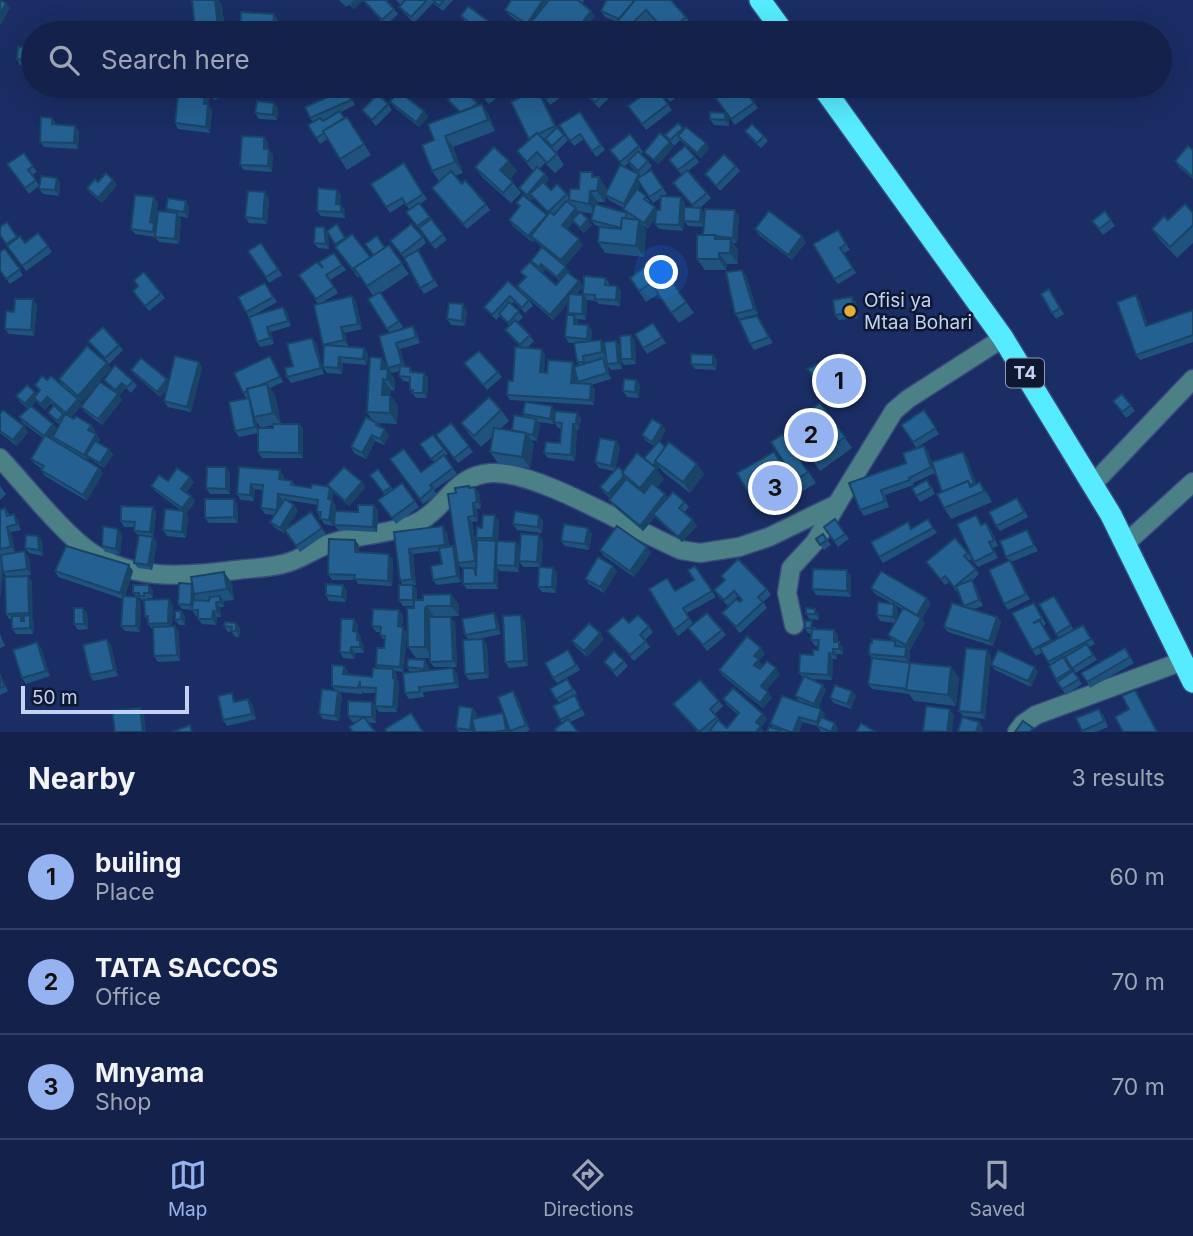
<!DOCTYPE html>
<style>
:root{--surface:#14224b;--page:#212f55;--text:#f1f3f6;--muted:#9da4b5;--line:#333f63;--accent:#95b2f1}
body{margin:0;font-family:Inter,sans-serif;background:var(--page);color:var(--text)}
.scale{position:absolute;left:21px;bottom:18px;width:168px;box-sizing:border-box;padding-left:7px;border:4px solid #c3d2f4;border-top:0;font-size:19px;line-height:24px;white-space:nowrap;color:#c3d2f4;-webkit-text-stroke:5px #0f1831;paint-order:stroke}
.you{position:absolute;left:662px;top:273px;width:24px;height:24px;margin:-18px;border:5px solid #fff;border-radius:50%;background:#1a73e8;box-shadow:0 0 0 10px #1a73e833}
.badge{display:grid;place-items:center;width:46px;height:46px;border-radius:50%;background:var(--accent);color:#111;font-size:23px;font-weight:700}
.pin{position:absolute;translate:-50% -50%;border:4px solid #fff;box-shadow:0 2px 7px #0006}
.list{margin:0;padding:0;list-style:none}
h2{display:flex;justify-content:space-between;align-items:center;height:91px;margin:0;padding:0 28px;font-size:30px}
h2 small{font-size:23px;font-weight:400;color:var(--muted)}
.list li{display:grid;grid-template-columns:46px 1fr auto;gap:21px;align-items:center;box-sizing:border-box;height:105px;padding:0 28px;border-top:2px solid var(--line)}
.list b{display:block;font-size:26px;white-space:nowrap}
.list p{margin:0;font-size:23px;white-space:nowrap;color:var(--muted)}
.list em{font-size:23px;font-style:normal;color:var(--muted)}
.icon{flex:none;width:38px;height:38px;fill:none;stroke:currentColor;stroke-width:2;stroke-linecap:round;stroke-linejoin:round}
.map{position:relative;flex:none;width:1193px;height:732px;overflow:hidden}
.search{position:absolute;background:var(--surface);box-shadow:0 7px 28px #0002;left:21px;right:21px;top:21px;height:77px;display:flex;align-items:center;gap:18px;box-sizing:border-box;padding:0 24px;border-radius:38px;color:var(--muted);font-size:26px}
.sheet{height:406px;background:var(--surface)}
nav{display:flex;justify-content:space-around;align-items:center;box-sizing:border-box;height:98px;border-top:2px solid var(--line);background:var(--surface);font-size:19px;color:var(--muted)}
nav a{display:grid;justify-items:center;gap:4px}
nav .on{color:var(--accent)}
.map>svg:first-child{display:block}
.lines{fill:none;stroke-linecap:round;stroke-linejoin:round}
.minor-casing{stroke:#384b7e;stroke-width:21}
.highway-casing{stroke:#384b7e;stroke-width:24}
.minor{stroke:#4b8087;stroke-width:18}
.highway{stroke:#56ebfe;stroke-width:21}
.wall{fill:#1f537e;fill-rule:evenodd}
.shaded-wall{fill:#194466}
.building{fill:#246192;stroke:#194466;stroke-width:2}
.poi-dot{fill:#dfb034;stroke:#0f1831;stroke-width:2.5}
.labels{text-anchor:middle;stroke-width:5;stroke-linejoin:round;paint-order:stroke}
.shield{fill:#0f1831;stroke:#8d9aba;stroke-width:2}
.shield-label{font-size:18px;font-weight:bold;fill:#c3d2f4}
.poi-label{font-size:19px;fill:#c3d2f4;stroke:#0f1831;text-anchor:start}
</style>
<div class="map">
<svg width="1193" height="732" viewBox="0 0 1193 732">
<rect width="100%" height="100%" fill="#1a2d64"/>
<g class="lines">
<g class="minor-casing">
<g id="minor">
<path d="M0 458C26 486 50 518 79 543 123 582 183 577 236 570 251 568 268 568 283 564 301 560 315 548 332 543 358 534 388 535 414 524 446 510 453 475 491 473 537 470 635 531 681 550L700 553 739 547 769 537 837 504 894 411 908 399 1003 338"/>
<path d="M1093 484 1193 379"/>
<path d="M1126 543 1193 482"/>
<path d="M794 625 787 593 791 568 815 542 837 504"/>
<path d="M1017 732 1023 724 1036 715 1183 661"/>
</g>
</g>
<g class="highway-casing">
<g id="highway">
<path d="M760 0 784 33"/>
<path d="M822 86 1003 338 1111 515 1193 682"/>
</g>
</g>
<use href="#minor" class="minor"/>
<use href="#highway" class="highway"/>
</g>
<g class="wall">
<path d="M192 0H218L222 5 225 33H198L195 29Z"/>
<path d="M339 0H388L387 1 398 14 385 26 363 0 354 9 349 5 346 7Z"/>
<path d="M396 0H453L443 11 433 3 414 23 403 12 399 7 401 5Z"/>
<path d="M511 0H583L584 1 582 3 595 16 582 33H563L556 28 551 33H526L524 31 527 28 509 15 505 10Z"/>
<path d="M606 0 686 17 697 32 696 33H613L610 30 617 22 605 17 601 11Z"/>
<path d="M461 16 497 28 475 32 468 27Z"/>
<path d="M33 48V75L29 74 25 69V66L20 65 17 59Z"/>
<path d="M143 86H158L159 96 148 98 144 92Z"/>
<path d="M170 86H200L199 90 205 91 209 96 208 105 212 110 210 133 178 129 175 123 178 89 172 88Z"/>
<path d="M206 86H234L236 91 214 100Z"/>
<path d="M322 86H346L348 93 355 105 341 112 345 118 354 128 371 155 347 170 327 139 320 144 308 125 313 122 310 118 328 97Z"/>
<path d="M432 86H461L478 105 482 104 489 115 495 131 453 147 463 173 455 176 462 184 486 204 490 210 467 229 432 188 439 181 432 171 434 140 459 113 448 100 449 99Z"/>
<path d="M473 86H495L501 94 489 104Z"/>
<path d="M537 86H573L574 88 550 105Z"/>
<path d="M577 86H607L613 94 599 108Z"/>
<path d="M654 86 672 110 646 130 628 106Z"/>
<path d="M657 86H691L670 102Z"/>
<path d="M707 86H742L758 108 735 125Z"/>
<path d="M537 89 557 127 568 140 556 152 549 144 545 138 543 139 557 154 564 165 555 173 545 163 539 169 545 174 549 179 545 184 551 190 567 194 569 198 595 177H599L606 188V193L624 167 610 150 630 134 643 152 641 154 652 166 644 175 651 170 667 194 664 196 685 202V207H693L673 183 682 175 669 160 695 157 699 162 688 171 711 198 700 208 705 213 739 216 737 243H733L738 250V264H727L726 270H705L697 259 703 235 704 227 688 226 684 221 683 231 659 229 655 224V218L648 229 643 225 646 231 644 257 605 253 598 242 603 228 595 225 591 220 593 214 577 211 592 225 584 233 573 222 567 229 583 245 565 266 534 240 532 242 513 226 509 220 519 207 516 203 548 216 549 215 533 198 531 200 523 193 519 188 533 171 517 151 529 140ZM629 163 631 167 641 176 624 167ZM640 184 653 203 661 198 660 210H658L649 203 650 201 638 190ZM606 196 609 200 624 208 623 209 626 213 597 205 598 202H605Z"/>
<path d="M390 102 424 111 428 117 419 127 394 107Z"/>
<path d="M274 103 278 108 277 120 259 119 255 113Z"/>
<path d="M388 104 392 110 376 126 362 110Z"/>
<path d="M580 112 605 150 596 157 584 139 574 146 559 125Z"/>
<path d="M52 118 56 125 79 131 78 149 44 147 40 142Z"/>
<path d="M729 118V126L714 125 710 119Z"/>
<path d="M678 123 684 130 706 143 709 149 701 158 680 140 674 146 665 135Z"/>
<path d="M745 131 764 136 768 141 761 148 749 137Z"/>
<path d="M264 137 268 143V149L273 154 272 172 244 170 240 165Z"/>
<path d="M1193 150V179L1179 167 1175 161Z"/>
<path d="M24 153 37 172 32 175 39 185 57 178 60 183 59 196 43 194 39 189V186L29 194 7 164Z"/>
<path d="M509 161 517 171 510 179 521 193 511 203 483 178 475 167Z"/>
<path d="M404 163 427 199 420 204 447 240 435 249 406 212 409 209 405 203 390 213 371 184Z"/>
<path d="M736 166 740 171 720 191 705 174Z"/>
<path d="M113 180 117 185 102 203 90 193 87 188 98 182Z"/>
<path d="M337 190 341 195 340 204 345 210V218L321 216 317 211Z"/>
<path d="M269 198 267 224 249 223 245 217Z"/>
<path d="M186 201 189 207 188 218 179 216 181 219 179 244 159 242 155 237 135 234 131 229 158 203 155 223 156 225 169 212 166 209Z"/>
<path d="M1105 211 1115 226 1103 235 1092 221Z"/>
<path d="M1193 213V243L1177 258 1159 239 1152 229 1168 220Z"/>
<path d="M7 222 18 238 25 243 38 233 52 252 26 271 0 235Z"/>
<path d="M337 224 346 238 371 258 389 245 409 274 381 293 403 327 396 331 417 332 420 343 400 349 405 366 414 372 424 373 428 378 427 398H416L410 390V382L403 381 399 376 400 371 392 373 388 368 390 333 368 299 373 296 360 276 358 278 335 247 337 246 327 231Z"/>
<path d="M324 227 328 233 329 249 318 248 314 243Z"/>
<path d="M755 229 806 242 792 260 759 235Z"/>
<path d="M841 235 850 250 844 253 856 273 838 284 834 279Z"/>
<path d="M423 237 426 243 414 253 422 256 438 286 424 294 404 258 390 241Z"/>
<path d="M261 243 282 275 269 283 248 251Z"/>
<path d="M5 249 23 275 10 284 0 270Z"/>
<path d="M334 253 346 270 330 280 338 293 323 302 352 296 356 302 362 329 345 333 348 346 345 347 364 348 368 354 367 365 343 363 342 374 327 373 323 367 324 347 323 345 318 304 299 275 323 268Z"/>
<path d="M656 259 694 313 679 323 658 294 646 302 630 278Z"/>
<path d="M531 261 570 272 569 273 579 281 583 287 576 295H583L587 301 586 320 577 319 578 321V324L588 325 592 331 591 341 601 340 604 345 616 341 620 346 631 335 635 341 636 364 624 365 621 360 622 369 611 370 607 365 611 379 591 385 595 390 594 405 510 400 507 395 513 381 521 348 505 330 510 326 500 316 496 320 484 307 508 281 529 300 533 306 525 313 514 302 511 304 523 317 518 322 534 341 527 348 545 354 544 372 579 365 577 362 574 343H569L565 337 569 315 568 313V303L553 320 521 292 517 286 525 278 520 272 534 266ZM545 269 560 281 556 285 543 273Z"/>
<path d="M746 275 758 314 739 319 735 314Z"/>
<path d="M606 278 609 283V285L621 291 620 306 599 304 596 301 587 300 583 294Z"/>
<path d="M265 283 277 302 254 315 283 307 287 312 291 326 271 332 274 344 260 347 257 342 249 317 246 312Z"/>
<path d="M138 287 161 293 165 298 149 311 133 291Z"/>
<path d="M1049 289 1064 314 1056 319 1052 313Z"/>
<path d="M1136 295 1140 301 1148 326 1193 310V342L1140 360 1136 355Z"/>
<path d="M852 297 856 302 858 318 839 320 835 315Z"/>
<path d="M37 305 34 336 9 334 5 329 14 312Z"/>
<path d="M467 310 465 326 451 325 447 319Z"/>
<path d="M761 322 773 343 754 350 750 344Z"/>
<path d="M653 323 666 343 647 354 643 348Z"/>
<path d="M312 338 316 343 324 374 291 383 287 377Z"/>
<path d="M88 341 119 345 123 350 109 364Z"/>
<path d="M843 352 863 383 834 400 815 380 807 369Z"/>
<path d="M713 355 717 360 716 370 695 369 691 364Z"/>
<path d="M382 358 395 380V391L391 390 390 395 398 406 397 424 378 423 389 435 384 445 375 441 366 459 354 453 351 447 373 421 367 412Z"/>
<path d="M199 362 202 368 191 412 168 407 164 401 166 390 160 397 135 375 131 370 167 379 169 382Z"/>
<path d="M274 362 283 382 270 388 275 395 281 424H299L303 429V458H262L258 452V433L239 437 235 431 247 399 243 393ZM256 421 261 428 273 425V428L258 430Z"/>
<path d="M107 363 111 368 82 402 62 385 59 379Z"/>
<path d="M464 363 498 372 502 377 487 390Z"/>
<path d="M47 380 78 399 82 405 71 417 91 425 95 430 94 433 100 440 98 443 109 449 113 455 104 468 89 458 88 460 65 447 99 468 103 473 87 501 45 476 41 470 42 469 35 464 31 459 43 438 23 423 19 417 28 409 20 402 16 396 37 394 39 391 35 385ZM36 401 45 410 51 403 65 415V416L48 413 52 418 60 425 57 429 53 424 31 407Z"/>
<path d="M104 380 133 381 137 386 131 393 126 388 119 396 118 395 122 400 102 425 85 412 81 407 117 393 108 385Z"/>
<path d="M636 380 640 385 639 398 627 397 623 391Z"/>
<path d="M1122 394 1135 411 1126 418 1113 401Z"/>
<path d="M820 403 852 448 820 471 788 428Z"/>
<path d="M501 410 509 421 500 429 512 430 525 417 523 414 556 411 577 413 581 419 579 430 577 429 575 461 548 458 544 453 560 443 561 428H558L555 423 554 424 538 422 540 424 537 441 531 440 534 444 530 468 498 463 490 452 493 436 481 447 469 434 461 423Z"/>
<path d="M924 410 939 434 916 448 901 425Z"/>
<path d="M0 414 28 432 17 446 0 433Z"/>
<path d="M451 423 473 452 458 463 436 435Z"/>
<path d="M666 430 659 442 665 447 697 464 704 474 690 493 663 472 660 468 657 470 664 479 657 487 668 498 685 502 689 507 684 512 693 520 697 526 682 542 655 517 643 531 613 506 609 500 610 498 604 493 600 487 614 471 599 468 595 462 620 446 615 471H623L644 459 655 446 646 441 642 435Z"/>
<path d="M783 434 816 483 803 491 795 480Z"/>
<path d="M433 435 448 454 445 456 457 474 434 490 437 494 423 504 390 459 421 472 434 462 420 444Z"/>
<path d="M924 446 928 451 935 473 913 483 914 485 885 495 889 507 864 516 860 510Z"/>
<path d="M967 457 976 484 988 493 992 502 951 519 944 508 942 492Z"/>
<path d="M782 463 794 484 757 505 749 494Z"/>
<path d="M226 467 230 473V494H210L206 488Z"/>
<path d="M239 467 284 476V480L292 481 295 485 311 488 329 487 362 482 365 488 349 506 333 492 332 500 336 506 335 511 358 512 374 505 378 511 377 532 338 530 334 525 335 516 333 526 324 524 317 512 318 505 287 500 294 505 298 511 287 528 311 512 326 534 300 552 285 531 284 533 274 527 270 522 275 515 265 514 261 508 263 490 255 489 254 501 241 500 237 494Z"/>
<path d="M378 469 393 489 402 483 419 507 396 524 378 500 385 495 370 475Z"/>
<path d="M168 481 194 482 186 493 191 496 195 502 186 513 188 516 186 538 167 536 163 530 182 511 155 491 151 486Z"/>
<path d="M931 485 935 494 920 502 916 496Z"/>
<path d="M0 486 6 494 0 500Z"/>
<path d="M475 487 479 493 481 508 477 509 478 521 472 522 477 552 478 540 476 538 482 528 499 521 498 541 516 542 520 547 543 540 541 567 553 568 557 573 556 593 542 592 538 587 539 567H523L519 561V572L500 571 498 569V589H467L463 584V569L458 564 461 582 437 585 433 580 442 564 440 551 413 554 416 585H413L417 590V600H423L451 594 459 605V616L434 617 455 622 457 667H434L430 662V658H416L408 647 414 606H403L399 600 403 585 400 581 394 532H447L449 546H453L456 551V493Z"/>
<path d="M1021 503 1028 517 1000 531 996 526Z"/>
<path d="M237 504 238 523H209L205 518Z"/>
<path d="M5 508 10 515 14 514 18 520 21 530 11 532 15 552 29 557 31 575 15 577 28 576 32 582V619L34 621 33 634H16L12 629V619H9L6 614 7 577 3 572 1 595H0V510Z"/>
<path d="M156 512 153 537 157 543 152 570 138 568 134 563 139 536 134 531 135 527H124L121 521Z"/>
<path d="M835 519 849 539 838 547 824 527Z"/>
<path d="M928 519 937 533 883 563 879 557 912 528Z"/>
<path d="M543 520 542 533 517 530 513 524Z"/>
<path d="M980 521 982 525 986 523 990 528 998 546 993 548 998 558 978 567 974 562Z"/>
<path d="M588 528 592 534 589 550 565 546 561 541Z"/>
<path d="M118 529 122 534 120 554 105 552 102 546Z"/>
<path d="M1027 530 1038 551 1011 562 1030 599 1008 610 1004 604 1009 561 1006 557Z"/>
<path d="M823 534 831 545 824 550 816 539Z"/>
<path d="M38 536 42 541 43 556 29 553 25 548Z"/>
<path d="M355 540 359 545V552L393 559 392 586 358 584 356 580H332L328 574Z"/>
<path d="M647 547 651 553 634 577 604 556 600 550Z"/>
<path d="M968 553 972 558 969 561 979 574 972 581 976 586 983 606 973 609 997 617 1001 622 993 646 948 632 944 627 964 606 959 592 958 593 949 582 945 585 926 562Z"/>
<path d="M695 566 716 597 687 613 693 624 678 636 674 630 676 591 694 580Z"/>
<path d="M55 571H133L125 596H136L133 593 149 585 153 591V598H148V600L173 605 172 626 179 632 180 661 158 662 154 656 153 629H152L148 624V620L145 616 144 602 140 598H138L141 602 140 632 125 631 121 626 123 599 58 577Z"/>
<path d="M617 571 604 593 589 584 585 579Z"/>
<path d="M721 576 767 589 771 595 763 602 767 608 740 633 726 618 722 613 742 600 738 596 728 606 718 596 714 590 724 581Z"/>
<path d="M851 576V597L816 595 812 589Z"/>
<path d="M232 583 234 600 224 601V607H220L221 617H217L216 625 202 624 198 619V616H196L192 610 182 609 178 604 192 584Z"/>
<path d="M343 585 347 591 346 602 329 601 326 595Z"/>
<path d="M871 588 931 603 922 619 925 623 910 650 907 649 910 652 909 662 951 667 959 678 956 706 914 701 909 694 872 689 868 684 872 658 869 654 893 641 888 635 895 623 880 621 877 615 893 604 875 594ZM895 605 902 609 897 618 898 610Z"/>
<path d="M1054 596 1074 630 1087 631 1095 644 1089 647 1097 660 1076 673 1066 659 1065 660 1082 684 1066 695 1057 682 1049 666 1050 665 1043 652 1036 656 1032 650 1034 603 1046 624 1043 626 1052 642 1059 638 1056 634Z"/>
<path d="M399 610 403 616 402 627 404 672 394 671 397 675V680L399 683 397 712H379L376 708V723L352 722 348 716 375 706V693H363L362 691V694L339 692 342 696 339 721 323 719 319 714 335 690 332 686 344 666 348 672V674L372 677 379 669 376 665 384 648 385 641 380 635 381 632H376L372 626Z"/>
<path d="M181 611 185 617V625H179L175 620Z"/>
<path d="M87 613 88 629 78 630 74 624Z"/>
<path d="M494 613 497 618 501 634 473 640 487 645 489 678 469 680 465 674 469 640 465 635Z"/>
<path d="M806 614H819V620L810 619Z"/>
<path d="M525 621 528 666 509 668 505 662Z"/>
<path d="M236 623 240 628 239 637H235L232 632H228L224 626Z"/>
<path d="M629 623 649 626 653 632 645 640 650 647 634 661 607 631Z"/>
<path d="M358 625 357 632 361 637V641L364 646V653H355L354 659 343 658 340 652Z"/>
<path d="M816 627 815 629 834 630 838 636V642L843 647V654H837V659H833L832 680 810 679 826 690 818 708 825 714 823 718 838 729 837 732H821L817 726 803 722 799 732H767L773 728 770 724 799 701 795 696 803 678 799 673 813 655 818 650V646H815L811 640 812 634 808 633 805 628Z"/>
<path d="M688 628 722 630 726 635 707 651Z"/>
<path d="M0 634 5 646 0 648Z"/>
<path d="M604 639 587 657 576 647 572 641Z"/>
<path d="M37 642 41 648 50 676 26 684 22 678Z"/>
<path d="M111 645 118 676 93 681 90 675Z"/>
<path d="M761 648 765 654 759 660 762 665 759 669 780 674 766 690 772 698 763 708 723 676 719 670Z"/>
<path d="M1125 648 1134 663 1090 688 1087 682Z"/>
<path d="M572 656 580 670 557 683 553 678Z"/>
<path d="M991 656 985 719 963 716 959 711Z"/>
<path d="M624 661 628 666 617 677 604 662Z"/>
<path d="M991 665 1038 672 1031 687 995 670Z"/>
<path d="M429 666 428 670 457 673 459 688 423 692 424 697 409 699 405 693 410 672 407 667Z"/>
<path d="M0 674 8 691 0 695Z"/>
<path d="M571 684 577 694 575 696 585 715 570 722 562 723 560 720 559 703 550 689Z"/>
<path d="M232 693 236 702 248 699 252 704 256 719 227 726 223 720Z"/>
<path d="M856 696 851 709 834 703 830 698Z"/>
<path d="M517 697 530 730 526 732H511L508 723 509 732H459L456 728 477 713 476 718 503 713Z"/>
<path d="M723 699 763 714 767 719 761 727 764 732H698L673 704 719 701 723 706 715 714 721 722 727 728 738 715 727 705Z"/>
<path d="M1103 714 1108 727 1096 732H1082L1076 718Z"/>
</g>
<g class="shaded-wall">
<path d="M215 0H218L222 5 225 33H223L218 27Z"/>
<path d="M354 0H363L354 9 350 4Z"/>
<path d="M543 0H551L531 30 527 24Z"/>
<path d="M6 3 10 8 0 26V14Z"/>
<path d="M591 11 595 16 582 33H574Z"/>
<path d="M274 14 278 20 277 33H273Z"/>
<path d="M552 22 556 28 551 33H546L545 31Z"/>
<path d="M497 28 501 33H493Z"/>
<path d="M154 86H158L159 96 155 91Z"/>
<path d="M456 86H461L462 88 452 101 448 96Z"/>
<path d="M537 89 541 95 559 132 555 126Z"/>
<path d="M205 91 209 96 208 105 212 110 210 133 206 127 204 104Z"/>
<path d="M274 103 278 108 277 120 273 115Z"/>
<path d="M482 104 489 115 495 131 488 120Z"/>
<path d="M424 111 428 117 419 127 416 122Z"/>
<path d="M725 113 729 118V126L725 120Z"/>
<path d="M75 126 79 131 78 149 74 143Z"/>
<path d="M445 136 453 147 463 173 455 162Z"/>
<path d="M264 137 268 143V154L264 149Z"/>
<path d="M670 142 674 147 658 165 654 160Z"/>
<path d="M706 143 709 149 701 158 697 153Z"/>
<path d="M269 149 273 154 272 172 268 166Z"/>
<path d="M509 161 517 171 508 181 500 170Z"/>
<path d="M592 172 598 181 599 177 606 188 605 202 597 191 592 177Z"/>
<path d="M545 174 549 179 533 197 530 194 533 198 531 200 527 195Z"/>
<path d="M639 174 643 180 628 210 624 204Z"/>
<path d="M57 178 60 183 59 196 55 190Z"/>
<path d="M113 180 117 185 102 203 98 198Z"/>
<path d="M337 190 341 195 340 210 336 204Z"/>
<path d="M590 191 598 202 596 215 589 204Z"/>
<path d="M265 192 269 198 267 224 263 219Z"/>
<path d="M154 197 158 203 155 223 158 228 157 237 153 232 150 222Z"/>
<path d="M681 197 685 202 683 231 679 225Z"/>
<path d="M186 201 189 207 188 218 184 212Z"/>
<path d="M341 205 345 210V218L341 212Z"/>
<path d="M655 207 659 213 648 229 644 223Z"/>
<path d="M576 208 580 214 566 231 562 225Z"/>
<path d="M701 208 705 213 704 227 700 222Z"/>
<path d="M735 210 739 216 737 243 733 238Z"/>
<path d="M177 213 181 219 179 244 175 239Z"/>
<path d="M547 215 551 220 531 236 534 240 532 242 528 236Z"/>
<path d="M588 219 592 225 584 233 580 228Z"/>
<path d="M639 220 646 231 644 257 636 246Z"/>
<path d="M324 227 328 233 329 249 326 244Z"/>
<path d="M802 236 806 242 792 260 788 255Z"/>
<path d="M579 239 583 245 565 266 561 260Z"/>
<path d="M731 239 738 250V264L730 253Z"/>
<path d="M719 253 727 264 726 270 719 259Z"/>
<path d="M541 264 545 269 543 273 539 267Z"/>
<path d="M566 267 570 272 561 282 557 277Z"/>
<path d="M742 270 746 275 758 314 754 309Z"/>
<path d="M579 281 583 287 553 320 550 315Z"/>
<path d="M617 286 621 291 620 306 616 300Z"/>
<path d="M583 295 587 301 586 320 582 314Z"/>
<path d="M1136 295 1140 301 1150 332 1146 326Z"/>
<path d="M352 296 356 302 362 329 358 324Z"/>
<path d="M852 297 856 302 858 318 854 312Z"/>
<path d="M33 299 37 305 34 336 31 330Z"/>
<path d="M463 304 467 310 465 326 462 321Z"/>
<path d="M283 307 287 312 291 326 288 321Z"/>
<path d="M574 315 578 321 577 330 574 324Z"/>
<path d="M588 325 592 331 591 344 587 339Z"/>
<path d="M413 326 417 332 420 343 416 337Z"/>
<path d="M267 327 271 332 274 344 270 338Z"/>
<path d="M341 327 345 333 348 346 344 340Z"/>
<path d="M631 335 635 341 636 364 632 359Z"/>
<path d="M312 338 316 343 324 374 321 368Z"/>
<path d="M601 340 605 346 606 357 602 352Z"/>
<path d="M616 341 620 346 622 369 618 363Z"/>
<path d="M396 343 400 349 406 369 402 364Z"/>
<path d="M364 348 368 354 367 365 363 359Z"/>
<path d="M542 349 545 354 544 378 540 372Z"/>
<path d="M713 355 717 360 716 370 713 365Z"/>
<path d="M270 356 274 362 283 382 280 377Z"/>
<path d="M339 357 343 363 342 374 338 368Z"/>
<path d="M382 358 395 380V391L381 369Z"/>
<path d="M603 358 606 364 611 379 607 373Z"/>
<path d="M199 362 202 368 191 412 187 407Z"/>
<path d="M573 362 577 367 575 388 571 383Z"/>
<path d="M107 363 111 368 82 402 78 396Z"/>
<path d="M424 373 428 378 427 398 423 393Z"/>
<path d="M167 379 171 385 160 397 157 392Z"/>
<path d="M383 379 391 390 390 395 398 406 397 424 390 413 382 395Z"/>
<path d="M636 380 640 385 639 398 635 392Z"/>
<path d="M122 383 126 388 119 396 115 390Z"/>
<path d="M267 384 275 395 281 424 273 413Z"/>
<path d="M591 384 595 390 594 405 590 400Z"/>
<path d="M35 392 39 397 34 398 36 401 29 409 25 404Z"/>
<path d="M118 394 122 400 102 425 98 419Z"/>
<path d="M47 397 51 403 45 410 41 404Z"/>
<path d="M249 398 254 417 256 421 259 433 255 427Z"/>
<path d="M78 399 82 405 70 419 66 413Z"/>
<path d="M552 406 556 412 554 424 550 419Z"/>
<path d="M577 413 581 419 579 430 576 424Z"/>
<path d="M536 419 540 424 537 441 533 435Z"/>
<path d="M53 424 57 430 48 442 44 436Z"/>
<path d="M299 424 303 429V458L299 453Z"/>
<path d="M573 424 577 429 575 461 571 455Z"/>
<path d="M91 425 95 430 92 435 88 430Z"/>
<path d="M662 425 666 430 656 447 652 442Z"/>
<path d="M24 426 28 432 17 446 13 440Z"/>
<path d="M385 429 389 435 384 445 380 439Z"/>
<path d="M526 433 534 444 530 468 522 457Z"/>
<path d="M96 434 100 440 90 457 86 455 89 458 88 460 84 455Z"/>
<path d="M372 435 375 441 366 459 362 453Z"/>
<path d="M616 441 620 446 615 471 611 466Z"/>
<path d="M924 446 928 451 935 473 931 467Z"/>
<path d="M109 449 113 455 104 468 100 463Z"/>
<path d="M963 452 967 457 978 490 974 484Z"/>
<path d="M656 462 660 468 657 470 664 479 648 499 640 488 652 466Z"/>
<path d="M697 464 704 474 690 493 683 482Z"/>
<path d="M226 467 230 473V494L226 489Z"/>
<path d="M99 468 103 473 87 501 83 495Z"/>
<path d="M280 470 284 476 283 485 279 479Z"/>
<path d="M624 476 628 482 612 500 608 494Z"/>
<path d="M190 477 194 482 185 495 181 489Z"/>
<path d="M362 482 365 488 349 506 345 501Z"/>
<path d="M980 482 988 493 992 502 984 491Z"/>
<path d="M251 484 255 489 254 501 250 495Z"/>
<path d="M330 487 334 493 332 500 336 506 333 526 329 520 328 499Z"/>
<path d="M475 487 479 493 481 508 477 502Z"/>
<path d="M278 494 282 499 281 515 277 510Z"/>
<path d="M665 494 669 500 653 514 655 517 643 531 640 526Z"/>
<path d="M191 496 195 502 186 514 182 508Z"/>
<path d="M234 499 237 504 238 523 234 517Z"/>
<path d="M473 503 477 509 478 521 474 516Z"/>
<path d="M294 505 298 511 284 533 280 528Z"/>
<path d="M374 505 378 511 377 532 373 527Z"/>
<path d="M153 507 156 512 154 537 150 532Z"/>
<path d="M184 511 188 516 186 538 182 532Z"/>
<path d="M14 514 18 520 21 530 17 524Z"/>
<path d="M495 515 499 521 496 565 498 569V589L494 583 496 541 493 538Z"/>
<path d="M539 515 543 520 542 533 538 527Z"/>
<path d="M468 517 472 522 479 566 475 561Z"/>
<path d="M693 520 697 526 682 542 678 537Z"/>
<path d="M443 526 447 532 449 550 445 545Z"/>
<path d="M7 527 11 532 15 552 11 547Z"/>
<path d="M588 528 592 534 589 550 585 544Z"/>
<path d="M118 529 122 534 120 554 116 549Z"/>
<path d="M539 535 543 540 541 568 537 562Z"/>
<path d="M38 536 42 541 43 556 39 550Z"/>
<path d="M153 537 157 543 152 570 148 565Z"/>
<path d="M355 540 359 545V557L355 552Z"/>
<path d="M516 542 520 547 519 572 515 566Z"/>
<path d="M453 546 456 551 461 582 457 576Z"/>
<path d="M647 547 651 553 634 577 630 571Z"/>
<path d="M409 549 413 554 416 585 412 579Z"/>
<path d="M25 551 29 557 31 575 27 569Z"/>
<path d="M389 554 393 559 392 586 388 581Z"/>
<path d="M1 556 4 562 1 595 0 593Z"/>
<path d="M1010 560 1014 566 1030 599 1026 594Z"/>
<path d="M129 565 133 571 124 599 120 593Z"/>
<path d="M613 566 617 571 604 593 600 587Z"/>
<path d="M553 568 557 573 556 593 552 587Z"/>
<path d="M847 570 851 576V597L847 591Z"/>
<path d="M224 572 232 583 234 600 227 589Z"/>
<path d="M28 576 32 582 33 619 29 613Z"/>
<path d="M972 580 976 586 983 606 979 600Z"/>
<path d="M192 584 194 594 195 596V610L191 605Z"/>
<path d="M149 585 153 591V598L149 593Z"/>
<path d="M343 585 347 591 346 602 342 597Z"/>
<path d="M413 585 417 590V606L413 600Z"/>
<path d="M451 594 459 605V616L451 606Z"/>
<path d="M220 596 224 601V607L220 602Z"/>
<path d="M137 597 141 602 140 632 136 626Z"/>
<path d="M927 598 931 603 922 619 925 623 910 650 906 645 920 619 917 615Z"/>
<path d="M169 599 173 605 172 629 168 623Z"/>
<path d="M216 602 220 607 221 617 217 612Z"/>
<path d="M894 604 898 610 897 623 893 617Z"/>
<path d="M427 606 434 617 433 658 425 647V608Z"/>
<path d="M83 608 87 613 88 629 84 624Z"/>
<path d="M815 609 819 614V620L815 614Z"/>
<path d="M399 610 403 616 401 632 398 626Z"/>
<path d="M181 611 185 617V625L181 619Z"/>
<path d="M213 611 217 617 216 625 212 619Z"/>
<path d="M494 613 497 618 501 634 497 629Z"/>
<path d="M30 615 34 621 33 634 30 628Z"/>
<path d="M521 615 525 621 528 666 524 661Z"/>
<path d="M451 617 455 622 457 667 453 661Z"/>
<path d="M997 617 1001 622 993 646 989 641Z"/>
<path d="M354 619 358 625 357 632 361 637V641L364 646V653L360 647 353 631Z"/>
<path d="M236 623 240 628 239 637 236 631Z"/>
<path d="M175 626 179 632 180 661 177 655Z"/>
<path d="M403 627 407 633 404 672 400 667Z"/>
<path d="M834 630 838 636V647L834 642Z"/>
<path d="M600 633 604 639 587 657 584 651Z"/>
<path d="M107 639 111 645 118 676 114 670Z"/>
<path d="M483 639 487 645 489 678 485 673Z"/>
<path d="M37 642 41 648 50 676 46 671Z"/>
<path d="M839 642 843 647V654L839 649Z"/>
<path d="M351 647 355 653 354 659 350 653Z"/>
<path d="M906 647 910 652 908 663 905 657Z"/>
<path d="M761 648 765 654 759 660 762 665 758 670 754 665V656Z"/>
<path d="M833 649 837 654V659L833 654Z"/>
<path d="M987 650 991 656 985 719 981 713Z"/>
<path d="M829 653 833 659 832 680 828 675Z"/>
<path d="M425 660 429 666 428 674 424 669Z"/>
<path d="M344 666 348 672 347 679 343 674Z"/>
<path d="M951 667 959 678 956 706 948 695Z"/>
<path d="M1035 667 1038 672 1031 687 1028 681Z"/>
<path d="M453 668 457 673 459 688 455 683Z"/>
<path d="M776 668 780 674 765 692 761 686Z"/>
<path d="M393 669 397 675V680L399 683 397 712 393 707Z"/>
<path d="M823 685 826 690 818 710 814 704Z"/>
<path d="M338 691 342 696 339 721 335 716Z"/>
<path d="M513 691 517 697 530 730 526 725Z"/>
<path d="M852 691 856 696 851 709 847 704Z"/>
<path d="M768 692 772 698 763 708 760 703Z"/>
<path d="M248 699 252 704 256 719 252 714Z"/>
<path d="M372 702 376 708V723L372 717Z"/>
<path d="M140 708 144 714 146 732H143Z"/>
<path d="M473 708 477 713 474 732H472L470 730Z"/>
<path d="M821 709 825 714 821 727 817 722Z"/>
<path d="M950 709 954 715 952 732H947Z"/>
<path d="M503 713 507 718 509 732H507L506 730Z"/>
<path d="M763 714 767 719 761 727 764 732H756V722Z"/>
<path d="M799 717 803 722 799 732H793Z"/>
<path d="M979 722 983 728 982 732H976Z"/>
<path d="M835 723 838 729 837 732H831Z"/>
</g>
<g class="building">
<path d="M0 0 6 3 0 14Z"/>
<path d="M192 0H215L218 27 195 29Z"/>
<path d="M363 0H386L394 9 382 20Z"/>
<path d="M405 0H427L411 17 399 7Z"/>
<path d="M433 0H444L439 6Z"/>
<path d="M511 0H543L527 24 505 10Z"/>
<path d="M549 0H578L591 11 574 33H566L552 22 545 31 547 33H527L524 31Z"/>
<path d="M606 0H635L619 19 601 11Z"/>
<path d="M635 0H671L686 17 666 33H645L657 22 646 10 630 25 638 33H614L610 30Z"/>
<path d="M468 6 497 28 493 33H474L478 29 461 16Z"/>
<path d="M241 12 274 14 273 33H240Z"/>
<path d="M511 27 519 33H506Z"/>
<path d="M18 47 33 48V69H25L26 60 17 59Z"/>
<path d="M143 86H154L155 91 144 92Z"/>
<path d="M206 86H231L210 94Z"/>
<path d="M322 86H344L345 87 325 94Z"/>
<path d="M435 86H456L448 96Z"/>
<path d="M474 86H495L497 88 485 98Z"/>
<path d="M537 86H566L546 99Z"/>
<path d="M579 86H607L610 88 595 102Z"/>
<path d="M637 86H654L668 104 642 124 628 106 644 94Z"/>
<path d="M658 86H680L666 97Z"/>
<path d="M707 86H742L754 103 731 119Z"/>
<path d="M179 87 205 91 204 104H208L206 127 175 123Z"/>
<path d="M461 87 477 103 471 108 460 112 448 100Z"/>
<path d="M346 89 351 100 310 118 305 107Z"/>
<path d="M537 89 555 126 538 134 537 133 529 139 511 102Z"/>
<path d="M398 91 424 111 416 122 390 102Z"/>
<path d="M378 94 388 104 372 120 362 110Z"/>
<path d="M257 101 274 103 273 115 255 113Z"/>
<path d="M482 104 488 120 445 136 455 162 432 171 422 145 434 140 428 124Z"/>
<path d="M340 111 344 118 323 131 324 133 316 138 308 125 320 118 323 121Z"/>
<path d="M580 112 601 145 592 151 580 134 570 141 559 125Z"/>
<path d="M710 112 725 113V120L710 119Z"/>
<path d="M41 117 52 118V124L75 126 74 143 40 142Z"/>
<path d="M347 117 364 144 340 159 323 131Z"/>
<path d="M678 123 683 128 670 140 665 135Z"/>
<path d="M752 124 764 136 757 143 745 131Z"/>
<path d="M557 127 564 135 552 146 545 139Z"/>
<path d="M686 127 706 143 697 153 678 136Z"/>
<path d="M537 133 557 154 547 163 537 152 527 162 517 151Z"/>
<path d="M660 133 670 142 654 160 644 152Z"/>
<path d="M630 134 639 146 620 162 610 150Z"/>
<path d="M242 136 264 137V149H269L268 166 240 165Z"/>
<path d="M685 146 695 157 678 170 669 160Z"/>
<path d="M1188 146 1193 150V177L1175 161Z"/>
<path d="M494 147 509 161 500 170 513 182 503 193 475 167Z"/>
<path d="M638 151 648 161 638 171 628 161Z"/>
<path d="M24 153 33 166 28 170 36 180 25 188 7 164Z"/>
<path d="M724 154 736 166 716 186 705 174Z"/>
<path d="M404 163 423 194 406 205 402 198 386 207 371 184Z"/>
<path d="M620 165 639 174 624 204 605 195Z"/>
<path d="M537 167 545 174 527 195 519 188Z"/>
<path d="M651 170 663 188 649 197 637 179Z"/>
<path d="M687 170 707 193 692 205 673 183Z"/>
<path d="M451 171 462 184 465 180 486 204 463 224 432 188Z"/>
<path d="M580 172H592V177H599L597 191H590L589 204 569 200 570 189H579Z"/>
<path d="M106 173 113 180 98 198 87 188 95 179 98 182Z"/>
<path d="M41 176 57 178 55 190 39 189Z"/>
<path d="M543 182 551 190 557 184 567 194 548 212 530 194Z"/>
<path d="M318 188 337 190 336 204 341 205V212L317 211Z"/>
<path d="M637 189 646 196 644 199 655 207 644 223 623 209Z"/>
<path d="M248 191 265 192 263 219 245 217Z"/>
<path d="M135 195 154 197 150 222 154 223 153 232 131 229Z"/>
<path d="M523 195 547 215 528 236 509 220 520 206 516 203Z"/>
<path d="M661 196 681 197 679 225 655 224 656 210H660Z"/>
<path d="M168 198 186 201 184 212 166 209Z"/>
<path d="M566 201 576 208 562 225 579 239 561 260 531 236 550 212 554 215Z"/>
<path d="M419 203 430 217 417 226 406 212Z"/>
<path d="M595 204 627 213 625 219 622 218 621 228 591 220Z"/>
<path d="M1185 204 1193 213V225L1170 247 1152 229 1164 216 1168 220Z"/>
<path d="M684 207 701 208 700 222 684 221Z"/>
<path d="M705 209 735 210 733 238 703 235Z"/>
<path d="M158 211 177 213 175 239 155 237Z"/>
<path d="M769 211 802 236 788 255 755 229Z"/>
<path d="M1105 211 1111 220 1099 229 1092 221Z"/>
<path d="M580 212 588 219 580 228 572 220Z"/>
<path d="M622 218 639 220 636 246 598 242 599 227 621 229Z"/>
<path d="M431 219 443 234 431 244 419 228Z"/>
<path d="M7 222 17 237 6 244 0 235V227Z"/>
<path d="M337 224 345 238 335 244 327 231Z"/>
<path d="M411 224 423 237 401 254 390 241Z"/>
<path d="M315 227H324L326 244 314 243Z"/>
<path d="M838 230 846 244 840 248 853 268 834 279 813 244Z"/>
<path d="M38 233 48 246 22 266 7 246 20 236 25 243Z"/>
<path d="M352 234 371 258 354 268 356 271 355 272 335 247Z"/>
<path d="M697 235H715V239H731L730 253H719V259H697Z"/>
<path d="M377 236 385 248 374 256 365 244Z"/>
<path d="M261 243 278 269 266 277 248 251Z"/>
<path d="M389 245 402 263 367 286 354 268Z"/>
<path d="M542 247 566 267 557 277 541 264 539 267 531 261Z"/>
<path d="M5 249 20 269 6 279 0 270V252Z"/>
<path d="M418 250 434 280 420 288 404 258Z"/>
<path d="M334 253 342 265 326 275 334 287 316 299 299 275 317 262 323 268 319 262Z"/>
<path d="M656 259 686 302 671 313 651 283 639 291 630 278Z"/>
<path d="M530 262 556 285 567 272 579 281 550 315 517 286 526 277 520 272Z"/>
<path d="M742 270 754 309 735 314 726 272Z"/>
<path d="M144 272 161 293 145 306 133 291 138 286 134 280Z"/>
<path d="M584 276 606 278 605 285 617 286 616 300 595 299V295L583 294Z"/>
<path d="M508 281 529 300 522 308 510 296 492 315 484 307Z"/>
<path d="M265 283 273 297 246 312 238 297Z"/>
<path d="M1049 289 1060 308 1052 313 1041 294Z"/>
<path d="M380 292 399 321 387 329 368 299Z"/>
<path d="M569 294 583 295 582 314 568 313Z"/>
<path d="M1136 295 1146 326 1193 310V335L1136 355 1117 302Z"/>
<path d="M352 296 358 324 341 327 344 340 323 345 314 305Z"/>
<path d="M852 297 854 312 835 315 833 300Z"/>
<path d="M15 299H33L31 330 5 329 6 311 14 312Z"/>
<path d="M509 302 519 311 508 323 499 314Z"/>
<path d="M449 303 463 304 462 321 447 319Z"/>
<path d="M283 307 288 321 267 327 270 338 257 342 249 317Z"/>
<path d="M567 315H574V324L588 325 587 339 565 337Z"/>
<path d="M757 316 769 337 750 344 739 320Z"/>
<path d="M515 320 530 335 520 345 505 330Z"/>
<path d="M653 323 662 337 643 348 635 334Z"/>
<path d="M413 326 416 337 396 343 402 364 388 368 379 336Z"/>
<path d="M103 327 119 345 105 358 88 341Z"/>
<path d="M631 335 632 359H621L620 336Z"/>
<path d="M312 338 321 368 287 377 285 368 293 366 287 344Z"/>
<path d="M601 340 602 352 583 356 584 362H577L574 343Z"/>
<path d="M616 341 618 363 607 364 604 342Z"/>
<path d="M324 345 364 348 363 359 339 357 338 368 323 367Z"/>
<path d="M87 346 107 363 78 396 59 379Z"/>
<path d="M515 347 542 349 540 372 547 373 548 360 573 362 571 383 591 384 590 400 507 395 508 381H513Z"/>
<path d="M479 351 498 372 483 385 464 363Z"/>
<path d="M843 352 855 372 826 389 807 369Z"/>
<path d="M691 354 713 355V365L691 364Z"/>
<path d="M175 356 199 362 187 407 164 401Z"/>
<path d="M270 356 280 377 258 386 247 389 248 391 243 393 234 373Z"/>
<path d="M370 357 382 358 381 369H388L387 380 383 379 382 395H390V413L367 412Z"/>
<path d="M141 358 167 379 157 392 131 370Z"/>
<path d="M603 358 607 373 578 382 574 367Z"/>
<path d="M115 365 133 381 127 387 122 383 115 390 104 380Z"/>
<path d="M400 366 410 367V372L424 373 423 393H412L413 390H410V377L399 376Z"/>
<path d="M42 376 47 380 51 376 78 399 66 413 47 397 41 404 34 398 40 390 35 385Z"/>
<path d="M624 379 636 380 635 392 623 391Z"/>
<path d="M100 382 118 394 98 419 81 407Z"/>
<path d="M267 384 273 413 254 417 247 389Z"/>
<path d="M27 385 35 392 25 404 16 396Z"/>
<path d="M1122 394 1131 405 1122 412 1113 401Z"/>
<path d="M489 397 501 410 474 436 461 423Z"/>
<path d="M249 398 255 427 235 431 229 402Z"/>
<path d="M525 402 552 406 550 419 523 414Z"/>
<path d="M820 403 845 437 812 460 788 428Z"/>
<path d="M54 405 63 414 58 421 48 413Z"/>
<path d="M31 406 53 424 44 436 19 417Z"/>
<path d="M3 410 24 426 13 440 0 431V414Z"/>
<path d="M924 410 936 428 913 442 901 425Z"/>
<path d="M555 411 577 413 576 424H573L571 455 544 453 546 442 560 443 562 423 554 422Z"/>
<path d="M65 414 74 419 76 416 91 425 88 430 96 434 84 455 53 437Z"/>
<path d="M514 415 536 419 533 435 527 434 526 433 512 430Z"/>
<path d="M366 417 377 423 376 425 385 429 380 439 372 435 362 453 351 447Z"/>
<path d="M652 419 662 425 652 442 642 435Z"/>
<path d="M451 423 469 446 454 458 436 435Z"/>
<path d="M273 424H299V453L258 452V428H273Z"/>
<path d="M494 428 526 433 522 457 490 452Z"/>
<path d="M783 434 808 472 795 480 771 442Z"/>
<path d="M45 435 99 468 83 495 41 470 44 466 31 459Z"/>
<path d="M433 435 444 449 431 459 420 444Z"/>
<path d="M600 438 616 441 611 466 595 462Z"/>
<path d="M95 441 109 449 100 463 86 455Z"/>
<path d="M659 441 665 447 653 466 644 458Z"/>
<path d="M669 442 697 464 683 482 655 461Z"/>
<path d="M924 446 931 467 909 478 910 480 881 490 885 501 860 510 849 483 906 463 903 453Z"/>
<path d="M404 449 421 472 444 455 453 468 430 485 433 488 420 499 390 459Z"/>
<path d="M774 452 787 473 749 494 737 473Z"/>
<path d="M963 452 974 484 971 485 968 481 942 492 932 462Z"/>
<path d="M637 453 656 468 640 488 622 473Z"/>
<path d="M207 467H226V489L206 488Z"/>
<path d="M239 467 280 470 279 479 292 481 291 485 311 488 312 484 330 487 328 499 332 500 329 520 320 519 321 512H317L318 500 278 494 277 510 261 508 263 485 251 484 250 495 237 494Z"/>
<path d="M344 467 362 482 345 501 327 485Z"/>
<path d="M618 467 623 471 622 473 624 476 608 494 600 487Z"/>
<path d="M177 468 190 477 181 489 191 496 182 508 151 486 159 475 168 481Z"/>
<path d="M378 469 391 487 383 492 370 475Z"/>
<path d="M626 479 644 493 652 483 665 494 640 526 609 500Z"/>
<path d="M927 480 931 488 916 496 912 488Z"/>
<path d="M968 481 970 487 980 482 984 491 944 508 937 494Z"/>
<path d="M402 483 415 501 392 518 378 500Z"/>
<path d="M469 486V488L475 487 477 502 473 503 474 516 468 517 475 561 458 563 448 494 456 493 455 488Z"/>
<path d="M673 492 685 502 679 508 693 520 678 537 653 514Z"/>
<path d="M1017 498 1024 512 996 526 989 512Z"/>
<path d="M205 499H234V517L205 518Z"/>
<path d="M285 499 294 505 280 528 270 522Z"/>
<path d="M358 505H374L373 527 334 525 335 511 358 512Z"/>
<path d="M121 506 153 507 150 532 134 531 135 522 121 521Z"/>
<path d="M5 508 7 516 14 514 17 524 7 527 11 547 0 549V510Z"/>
<path d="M165 509 184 511 182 532 163 530Z"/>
<path d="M515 511 539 515 538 527 513 524Z"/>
<path d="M311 512 322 528 296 546 285 530Z"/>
<path d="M483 515H495L493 538H476L477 527 482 528Z"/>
<path d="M976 515 981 525 986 523 994 540 989 542 994 552 974 562 957 524Z"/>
<path d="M835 519 845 534 834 541 824 527Z"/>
<path d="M928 519 933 528 879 557 871 542 908 522 911 529Z"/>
<path d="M564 524 588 528 585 544 561 541Z"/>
<path d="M103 526 118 529 116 549 102 546Z"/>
<path d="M443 526 445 545 409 549 412 579 400 581 394 532Z"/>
<path d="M617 526 647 547 630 571 600 550Z"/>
<path d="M1027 530 1034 545 1006 557 1000 541Z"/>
<path d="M521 534 539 535 537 562 519 561Z"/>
<path d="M823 534 827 540 820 545 816 539Z"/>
<path d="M26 535 38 536 39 550 25 548Z"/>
<path d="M139 535 153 537 148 565 134 563Z"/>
<path d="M955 538 968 553 964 556 976 569 954 587 945 576 941 580 926 562Z"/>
<path d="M329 539 355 540V552L389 554 388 581 354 579 355 575 328 574Z"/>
<path d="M477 540 496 541 494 583 463 584V568H474L476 576Z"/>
<path d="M497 541 516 542 515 566 496 565Z"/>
<path d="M66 546 129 565 120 593 55 571Z"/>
<path d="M453 546 457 576 433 580 431 566 442 564 439 548Z"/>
<path d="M25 551 27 569 3 572 1 555Z"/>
<path d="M598 557 613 566 600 587 585 579Z"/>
<path d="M738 559 767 589 758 597 763 602 736 627 722 613 736 599 740 602 742 600 734 591 724 600 714 590 725 580 721 576Z"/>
<path d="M1010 560 1026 594 1004 604 989 570Z"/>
<path d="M695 566 712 591 683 608 689 618 674 630 649 589 667 578 675 591 694 580 688 570Z"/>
<path d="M539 567 553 568 552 587H538Z"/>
<path d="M813 569 847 570V591L812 589Z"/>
<path d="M881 571 927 598 917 615 871 588Z"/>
<path d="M224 572 227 589 194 594 191 577Z"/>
<path d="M28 576 29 613 6 614 5 577Z"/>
<path d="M972 580 979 600 964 606 956 586Z"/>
<path d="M179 583 192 584 191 605 178 604Z"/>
<path d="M326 584 343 585 342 597 326 595Z"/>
<path d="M133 585H149V593H144V596H139V593H133Z"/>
<rect x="399" y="585" width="14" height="15"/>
<path d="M451 594V606H427L425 608V647H408L407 608H414V600H423V595Z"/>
<path d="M123 596 137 597 136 626H121Z"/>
<path d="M220 596V602H216L217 612 213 611 212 619H198V610H192L193 600 209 601 210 597Z"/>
<path d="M1054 596 1071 625 1056 634 1039 604Z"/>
<path d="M169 599 168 623 148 624V616H145L144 600Z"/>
<path d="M878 602 894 604 893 617 877 615Z"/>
<path d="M952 603 997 617 989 641 944 627Z"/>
<path d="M1034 603 1042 618 1033 623 1040 621 1051 640 1032 650 1012 613Z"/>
<path d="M74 608H83L84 624H74Z"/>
<path d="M806 608 815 609V614H806Z"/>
<path d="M903 608 921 618 906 645 888 635Z"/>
<path d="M373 609 399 610 398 626 403 627 400 667 376 665 377 648H384L385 636 380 635 381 627 372 626Z"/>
<path d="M175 611H181V619L175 620Z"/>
<path d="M494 613 497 629 465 635 462 619Z"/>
<path d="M707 613 722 630 703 645 688 628Z"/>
<path d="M30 615V628L12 629V616H21V621H24L23 616Z"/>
<path d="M521 615 524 661 505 662 503 616Z"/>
<path d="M638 615 649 626 640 635 646 641 630 655 607 631 623 617 629 623Z"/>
<path d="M429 617H451L453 661 430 662Z"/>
<path d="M341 619H354L353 631 357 632V640H360V647H351L350 653 340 652Z"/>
<path d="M805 621H812L811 628H805Z"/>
<path d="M225 622 236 623V631H231L232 627 224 626Z"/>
<path d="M589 623 600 633 584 651 572 641Z"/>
<path d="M1083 625 1091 639 1048 662 1040 648Z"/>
<path d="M175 626 177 655 154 656 153 627Z"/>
<path d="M812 629 834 630V642H839V649H833V654L829 653 828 675 799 673 800 654 813 655V650H818L819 640H811Z"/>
<path d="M747 636 761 648 754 656 759 659 754 665 760 669 767 661 776 668 761 686 768 692 760 703 719 670Z"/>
<path d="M107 639 114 670 90 675 83 645Z"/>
<path d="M483 639 485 673 465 674 463 640Z"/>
<path d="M872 639 895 641V646L906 647 905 657 869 654 870 643H872Z"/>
<path d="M37 642 46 671 22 678 13 650Z"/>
<path d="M1087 644 1093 655 1072 668 1065 657Z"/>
<path d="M966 648 987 650 981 713 959 711Z"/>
<path d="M1125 648 1130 657 1087 682 1081 673Z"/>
<path d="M568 650 576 665 553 678 545 663Z"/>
<path d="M998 650 1035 667 1028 681 991 665Z"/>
<path d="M614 651 624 661 613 671 604 662Z"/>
<path d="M1063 657 1071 670 1056 679 1049 666Z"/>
<path d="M872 658 912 663H910L907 689 868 684Z"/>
<path d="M408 659 425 660 424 669 407 667Z"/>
<path d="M910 663 951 667 948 695 906 690Z"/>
<path d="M332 665 344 666 343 674 372 677 373 668 393 669V678H395L393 707 375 706 376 688 360 687V681L358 688 332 686Z"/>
<path d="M453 668 455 683 419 687 420 692 405 693 403 673Z"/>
<path d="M1073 671 1079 679 1062 689 1057 682Z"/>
<path d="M804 676 823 685 814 704 795 696Z"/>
<path d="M0 677 4 686 0 688Z"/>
<path d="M567 679 573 689 556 699 550 689Z"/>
<path d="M700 680 719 701 710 709 717 717 699 732 673 704Z"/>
<path d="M835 685 852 691 847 704 830 698Z"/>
<path d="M733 688 763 714 756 722 761 726 756 732H709L718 720 727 728 739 713 723 699Z"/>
<path d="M322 689 338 691 335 716 319 714Z"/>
<path d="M1135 690 1157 732H1123L1115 717 1129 709 1122 696Z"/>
<path d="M513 691 526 725 510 731 498 697Z"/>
<path d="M232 693 234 702 248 699 252 714 223 720 218 696Z"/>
<path d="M575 695 581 709 560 720 553 706Z"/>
<path d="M782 696 821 709 817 722 799 717 793 732H790L770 724Z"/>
<path d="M348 701 372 702V717L348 716Z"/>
<path d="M459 706 473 708 470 730 456 728Z"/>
<path d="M926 706 950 709 947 732 923 731Z"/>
<path d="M140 708 143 732H115L112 711Z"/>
<path d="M1099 709 1104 721 1082 731 1076 718Z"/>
<path d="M411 713 423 732H386L385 729Z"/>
<path d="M503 713 506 730 495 732H475L472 719Z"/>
<path d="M364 717 375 732H353L349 727Z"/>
<path d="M821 717 835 723 831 732 817 726Z"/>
<path d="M962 717 979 722 976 732H958Z"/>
<path d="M568 719 578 732H557L555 729Z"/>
<path d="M1023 721 1033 728 1030 732H1015Z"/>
<path d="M861 723 876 732H856Z"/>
<path d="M190 725 192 732H172Z"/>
<path d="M769 727 780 730V732H767Z"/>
</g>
<circle class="poi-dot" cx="850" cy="311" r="7"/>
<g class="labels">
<rect class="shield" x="1006" y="358.5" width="38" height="29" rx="5"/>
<g class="shield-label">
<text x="1025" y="379">T4</text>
</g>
<g class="poi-label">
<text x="864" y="307">Ofisi ya<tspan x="864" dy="22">Mtaa Bohari</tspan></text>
</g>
</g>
</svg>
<div class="scale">50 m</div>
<div class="you"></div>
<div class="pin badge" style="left:839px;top:381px">1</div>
<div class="pin badge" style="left:811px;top:435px">2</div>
<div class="pin badge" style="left:775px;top:488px">3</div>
<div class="search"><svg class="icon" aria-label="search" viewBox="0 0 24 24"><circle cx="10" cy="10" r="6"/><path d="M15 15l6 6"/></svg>Search here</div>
</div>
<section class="sheet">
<h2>Nearby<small>3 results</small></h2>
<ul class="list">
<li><span class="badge">1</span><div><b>builing</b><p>Place</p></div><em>60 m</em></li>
<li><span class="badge">2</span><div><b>TATA SACCOS</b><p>Office</p></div><em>70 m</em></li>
<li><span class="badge">3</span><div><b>Mnyama</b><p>Shop</p></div><em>70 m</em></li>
</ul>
</section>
<nav>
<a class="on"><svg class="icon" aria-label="map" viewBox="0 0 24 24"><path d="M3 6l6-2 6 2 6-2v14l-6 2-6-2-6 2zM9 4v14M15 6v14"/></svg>Map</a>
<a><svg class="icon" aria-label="directions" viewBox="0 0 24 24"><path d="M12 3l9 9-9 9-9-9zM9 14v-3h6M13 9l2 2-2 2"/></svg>Directions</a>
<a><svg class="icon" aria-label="saved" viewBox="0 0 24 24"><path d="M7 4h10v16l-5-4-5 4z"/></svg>Saved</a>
</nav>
